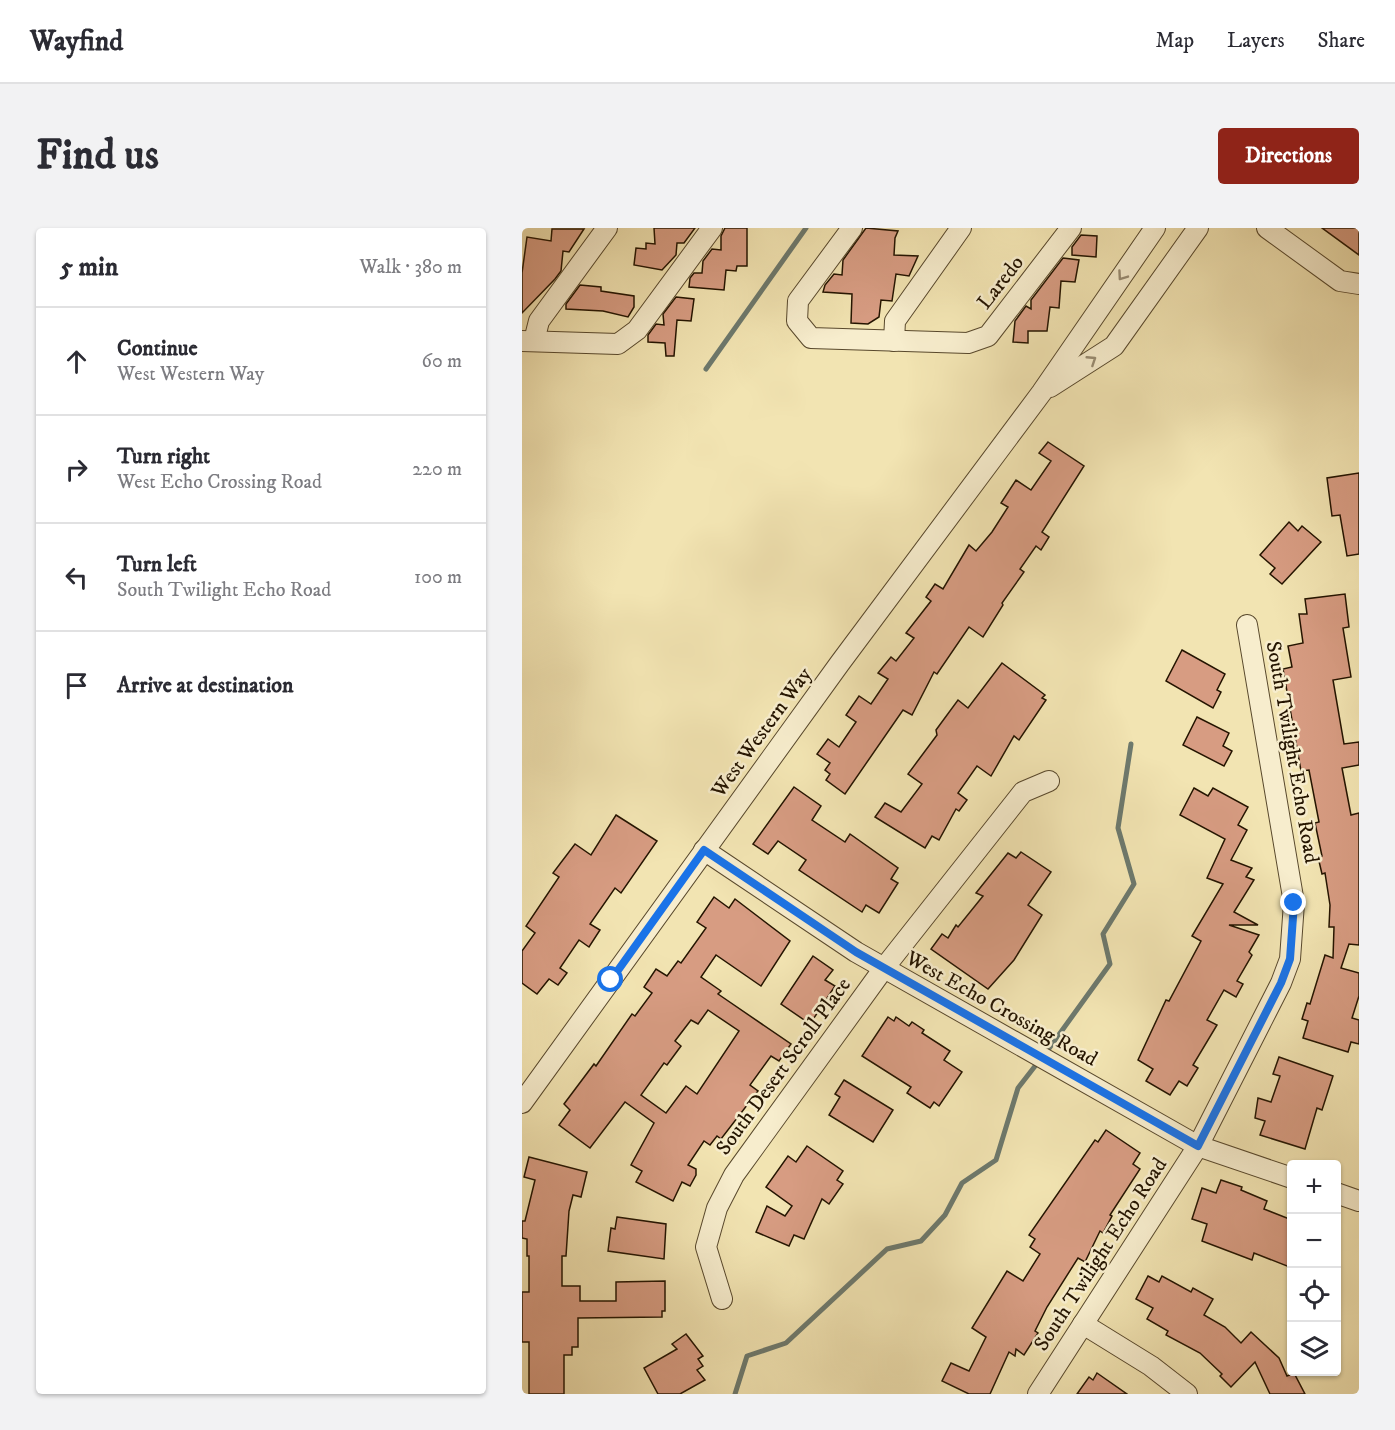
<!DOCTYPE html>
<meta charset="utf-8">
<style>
:root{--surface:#fff;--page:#f2f2f3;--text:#2b2b33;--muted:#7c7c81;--line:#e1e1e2;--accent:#8f2418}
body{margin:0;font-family:"IM FELL DW Pica",serif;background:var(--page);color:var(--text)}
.controls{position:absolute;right:18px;bottom:18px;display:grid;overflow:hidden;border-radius:6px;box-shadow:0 2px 4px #0004}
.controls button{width:54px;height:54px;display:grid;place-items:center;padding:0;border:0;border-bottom:2px solid var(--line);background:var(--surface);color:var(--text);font:30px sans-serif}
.stop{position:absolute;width:18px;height:18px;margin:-14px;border:4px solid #1a73e8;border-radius:50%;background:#fff}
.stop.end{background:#1a73e8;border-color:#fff;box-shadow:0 2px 6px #0008}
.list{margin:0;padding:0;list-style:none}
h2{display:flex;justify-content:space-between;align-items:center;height:78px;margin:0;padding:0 24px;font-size:26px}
h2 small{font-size:20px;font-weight:400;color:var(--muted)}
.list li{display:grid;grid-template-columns:39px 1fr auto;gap:18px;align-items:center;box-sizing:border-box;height:108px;padding:0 24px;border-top:2px solid var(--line)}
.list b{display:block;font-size:22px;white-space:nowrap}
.list p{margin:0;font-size:20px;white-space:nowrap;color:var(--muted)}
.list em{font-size:20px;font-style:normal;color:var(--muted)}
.icon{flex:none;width:33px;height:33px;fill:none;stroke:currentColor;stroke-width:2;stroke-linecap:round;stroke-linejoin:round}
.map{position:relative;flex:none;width:837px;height:1166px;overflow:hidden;border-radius:6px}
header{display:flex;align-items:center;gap:36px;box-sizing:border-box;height:84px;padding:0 30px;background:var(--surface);border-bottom:2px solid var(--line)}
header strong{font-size:28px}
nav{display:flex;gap:33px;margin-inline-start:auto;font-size:21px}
.intro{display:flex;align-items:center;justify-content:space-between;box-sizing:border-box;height:144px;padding:0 36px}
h1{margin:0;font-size:42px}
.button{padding:15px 27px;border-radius:6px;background:var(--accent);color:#fff;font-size:21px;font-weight:700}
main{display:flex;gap:36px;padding:0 36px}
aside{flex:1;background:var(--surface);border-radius:6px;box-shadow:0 2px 4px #0004}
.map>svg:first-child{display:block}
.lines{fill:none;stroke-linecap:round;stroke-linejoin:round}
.stream{stroke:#6d796d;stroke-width:5}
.building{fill:#d79c82;stroke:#241400;stroke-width:1.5;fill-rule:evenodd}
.minor-casing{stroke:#58482c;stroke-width:22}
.minor{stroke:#f7edcd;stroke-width:20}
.oneway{stroke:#988b71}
.route{stroke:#1a73e8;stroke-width:8}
.labels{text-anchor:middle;stroke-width:5;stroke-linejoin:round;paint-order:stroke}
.street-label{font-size:21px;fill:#241400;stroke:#f7edcd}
</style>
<header>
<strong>Wayfind</strong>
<nav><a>Map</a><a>Layers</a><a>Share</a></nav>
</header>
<div class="intro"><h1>Find us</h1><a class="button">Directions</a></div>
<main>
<aside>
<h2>5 min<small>Walk · 380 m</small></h2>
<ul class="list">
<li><svg class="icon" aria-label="ahead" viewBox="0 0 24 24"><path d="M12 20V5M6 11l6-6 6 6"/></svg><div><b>Continue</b><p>West Western Way</p></div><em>60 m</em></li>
<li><svg class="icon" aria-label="right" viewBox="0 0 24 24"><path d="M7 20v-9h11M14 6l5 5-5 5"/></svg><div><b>Turn right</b><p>West Echo Crossing Road</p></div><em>220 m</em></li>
<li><svg class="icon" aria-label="left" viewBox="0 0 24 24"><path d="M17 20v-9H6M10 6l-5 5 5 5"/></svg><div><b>Turn left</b><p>South Twilight Echo Road</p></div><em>100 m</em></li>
<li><svg class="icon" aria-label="arrive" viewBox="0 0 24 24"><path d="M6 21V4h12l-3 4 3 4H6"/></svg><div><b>Arrive at destination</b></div></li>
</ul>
</aside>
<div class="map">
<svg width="837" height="1166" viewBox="0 0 837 1166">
<rect width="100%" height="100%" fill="#f2e4b2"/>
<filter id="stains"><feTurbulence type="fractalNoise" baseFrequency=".00333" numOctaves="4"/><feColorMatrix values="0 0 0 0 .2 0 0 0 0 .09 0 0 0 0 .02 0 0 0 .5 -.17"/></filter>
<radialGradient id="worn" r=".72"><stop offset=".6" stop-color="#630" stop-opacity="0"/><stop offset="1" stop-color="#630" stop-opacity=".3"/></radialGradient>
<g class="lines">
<g class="stream">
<path d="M184 141 284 0"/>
<path d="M523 826 588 736 581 706 612 656 596 600 609 516"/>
<path d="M213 1166 225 1128 264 1115 365 1021 399 1013 423 987 440 955 474 932 496 860 517 833"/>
</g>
</g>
<g class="building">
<path d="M132 0H173L162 15H155L154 27 140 42 112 37 114 20 124 21V15L133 16Z"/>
<path d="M203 0H225V38H215L214 43 204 42 202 62 167 59 168 50 172 45H180L181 33 190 21 199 22V8Z"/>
<path d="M344 0 376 3 373 10 372 27 396 28 387 48 374 46 370 73 359 72 357 89 346 96 329 95 330 66 301 64 303 57 312 46 320 47 321 32Z"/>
<path d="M800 0H837V27Z"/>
<path d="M30 1H62L47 24 41 23 39 43 33 51 0 85V45L5 9 29 13Z"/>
<path d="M559 7 575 8 574 29 550 27V19Z"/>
<path d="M541 30 557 32 553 54 539 53 537 80 528 79 525 103H506V115L491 114 493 93 504 78 509 81V72Z"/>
<path d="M58 57 79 59V63L112 68V79L106 89 81 83 44 81V76Z"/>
<path d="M154 69 172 71 169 93 155 92 152 128H144L143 115 126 114V107L134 96 142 97 141 86Z"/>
<path d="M526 214 562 238 520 304 527 309 519 322 514 318 498 341 502 344 480 375 481 377 461 409 447 399 415 446 412 444 390 487 381 482 323 566 304 552 308 546 303 542 308 535 295 526 306 511 317 519 334 494 324 487 337 468 349 476 366 451 356 445 369 429 374 433 392 410 384 405 409 373 404 369 413 356 421 361 447 317 454 323 470 304 486 279 479 275 494 252 509 262 529 233 517 225Z"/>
<path d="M837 245V326L825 328 818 287 810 288 805 250Z"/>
<path d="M767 294 776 303 780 298 799 314 760 356 748 346 753 340 738 327Z"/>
<path d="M823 366 827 399 821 400 829 449 811 452 822 516 837 514V537L820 540 829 587 837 585V717L827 716 819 740 837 745V768L830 790 837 792V816L829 814 826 824 781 810 786 793 780 791 785 775 788 776 803 727 811 730 812 699H807L808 677 803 645 800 646 796 629 800 628 793 595 797 594 787 542 779 543 761 441 770 439 766 418 781 415 777 386H785L783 371Z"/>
<path d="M660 422 703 446 695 462 699 464 691 480 644 453Z"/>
<path d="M480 435 523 467 520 470 524 472 497 512 492 508 469 548 455 538 436 565 445 572 437 583 434 581 417 612 410 608 403 620 353 589 363 575 379 584 400 556 386 546 415 507 414 502 436 472 446 480Z"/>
<path d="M675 489 707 505 701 518 710 523 702 538 661 517Z"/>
<path d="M272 559 299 578 290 592 323 614 328 606 376 640 369 651 376 655 357 685 344 677 340 684 277 642 284 632 256 613 246 626 231 616Z"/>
<path d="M672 560 686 568 691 560 726 579 716 597 725 602 709 632 730 640 724 649 732 652 712 684 736 697H707L737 707 727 724 730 727 715 753 721 756 714 769 702 762 685 792 695 797 671 837 676 840 665 858 657 853 648 867 624 853 631 841 616 832 644 772 647 773 679 713 670 708 701 656 685 650 703 611 658 587Z"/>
<path d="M94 587 135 613 99 665 93 660 68 696 78 702 67 719 57 712 38 740 45 745 36 757 27 751 15 766 0 755V723L13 705 4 698 37 649 31 645 53 616 69 627Z"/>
<path d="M499 624 529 644 506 677 520 687 492 732 466 761 409 721 420 706 426 710 434 697 436 699 461 668 454 665 486 625 494 630Z"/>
<path d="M192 669 207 680 213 671 268 713 239 758 194 727 179 749 199 763 196 766 269 816 257 833 249 828 228 857 236 863 199 911 195 908 188 917 182 913 166 937 174 941V947L168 958 160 954 151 973 114 954 120 943 109 937 132 895 103 874 68 920 37 897 48 882 42 876 72 836 74 838 110 786 113 788 130 765 122 759 134 741 145 748 156 733 159 735 184 700 175 694ZM186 782 217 803 175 866 164 858 144 885 119 867 142 835 145 837 159 818 153 813 169 792 176 796Z"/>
<path d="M291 728 311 742 303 752 313 758 288 796 259 776Z"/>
<path d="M366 789 372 793 374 789 387 798 390 794 402 802 400 805 428 823 422 832 440 844 417 878 412 874 408 880 385 865 389 859 340 828Z"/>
<path d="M757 829 811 848 800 882 795 880 783 921 738 907 743 893 733 890 736 870 749 874 758 848 751 846Z"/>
<path d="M322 852 371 882 351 914 307 887 318 869 313 866Z"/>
<path d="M584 902 618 925 611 936 618 941 588 987 590 988 581 1005 578 1003 563 1034 556 1030 525 1079 513 1103 516 1105 502 1127 494 1121 493 1128 487 1124 468 1166H447L420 1153 429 1135 447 1143 464 1109 450 1100 485 1043 501 1053 518 1026 508 1019 513 1011 507 1007 573 912 576 914Z"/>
<path d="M285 918 321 943 315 952 321 956 307 976 300 971 282 1011 272 1007 267 1018 234 1004 245 978 263 988 270 978 244 959 266 928 274 934Z"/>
<path d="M7 929 65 944 59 969 51 967 47 983 44 1028H40V1058H58V1073H94V1054L143 1053V1083H140V1089L56 1090V1119H50V1127H42V1166H7V1114H0V1064H7V1028H5V1011L0 1010V993H3L13 952 2 949Z"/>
<path d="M699 952 720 959 719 962 745 973 742 981 770 992V1040L732 1025 730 1032 680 1013 685 996 670 991 680 960 694 965Z"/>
<path d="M95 989 144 996 142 1031 86 1023 89 1000 93 1001Z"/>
<path d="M626 1048 637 1054 640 1048 669 1064 671 1060 691 1071 682 1087 703 1099 719 1115 729 1104 757 1130 765 1148 772 1145 783 1166H748L733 1134 709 1159 698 1148 700 1146 678 1125 644 1107 646 1103 625 1091 631 1080 614 1071Z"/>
<path d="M164 1106 181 1128 176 1131 181 1138 175 1142 183 1152 158 1166H136L122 1140 155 1121 150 1116Z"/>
<path d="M575 1145 605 1166H555L567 1149 571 1152Z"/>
</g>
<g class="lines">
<g class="minor-casing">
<g id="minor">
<path d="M330 0 276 73 275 93 289 110 446 115 466 108 549 0"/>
<path d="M745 0 818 53 837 56"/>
<path d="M0 113 96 116 115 102 190 0"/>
<path d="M12 113 17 93 85 0"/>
<path d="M372 113 373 93 439 0"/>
<path d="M528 159 592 118 676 0"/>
<path d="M182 622 334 724 676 918 770 950"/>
<path d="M0 875 318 435 520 164 633 0"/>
<path d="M814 965 837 973"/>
<path d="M200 1071 184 1019 195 980 212 947 362 740 501 564 527 553"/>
<path d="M561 1096 629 1138 665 1166"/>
<path d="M516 1166 676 918 759 755 768 731 772 675 725 397"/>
</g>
</g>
<use href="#minor" class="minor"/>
</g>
<defs><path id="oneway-chevron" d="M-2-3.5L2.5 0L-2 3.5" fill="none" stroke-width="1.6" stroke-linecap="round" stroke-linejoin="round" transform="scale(1.5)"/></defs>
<g class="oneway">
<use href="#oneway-chevron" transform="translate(600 48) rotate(125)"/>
<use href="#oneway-chevron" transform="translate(570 132) rotate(-33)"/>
</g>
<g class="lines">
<path class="route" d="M89 752 182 622 334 724 676 918 759 755 768 731 772 675"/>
</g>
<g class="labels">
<g class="street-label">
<text transform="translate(478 54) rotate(-52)" y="7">Laredo</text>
<text transform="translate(239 504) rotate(-54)" y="7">West Western Way</text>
<text transform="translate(771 524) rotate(80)" y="7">South Twilight Echo Road</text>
<text transform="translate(480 780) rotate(29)" y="7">West Echo Crossing Road</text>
<text transform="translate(261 838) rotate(-54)" y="7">South Desert Scroll Place</text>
<text transform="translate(578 1026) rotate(-57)" y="7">South Twilight Echo Road</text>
</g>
</g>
<rect width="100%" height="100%" filter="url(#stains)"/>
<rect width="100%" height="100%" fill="url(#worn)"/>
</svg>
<div class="controls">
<button>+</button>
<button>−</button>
<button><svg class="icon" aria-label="locate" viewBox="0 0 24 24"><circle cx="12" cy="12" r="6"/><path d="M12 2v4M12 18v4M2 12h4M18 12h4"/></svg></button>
<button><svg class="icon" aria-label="layers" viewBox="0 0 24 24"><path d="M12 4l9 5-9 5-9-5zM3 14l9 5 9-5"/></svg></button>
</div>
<div class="stop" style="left:89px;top:752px"></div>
<div class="stop end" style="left:772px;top:675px"></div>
</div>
</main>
